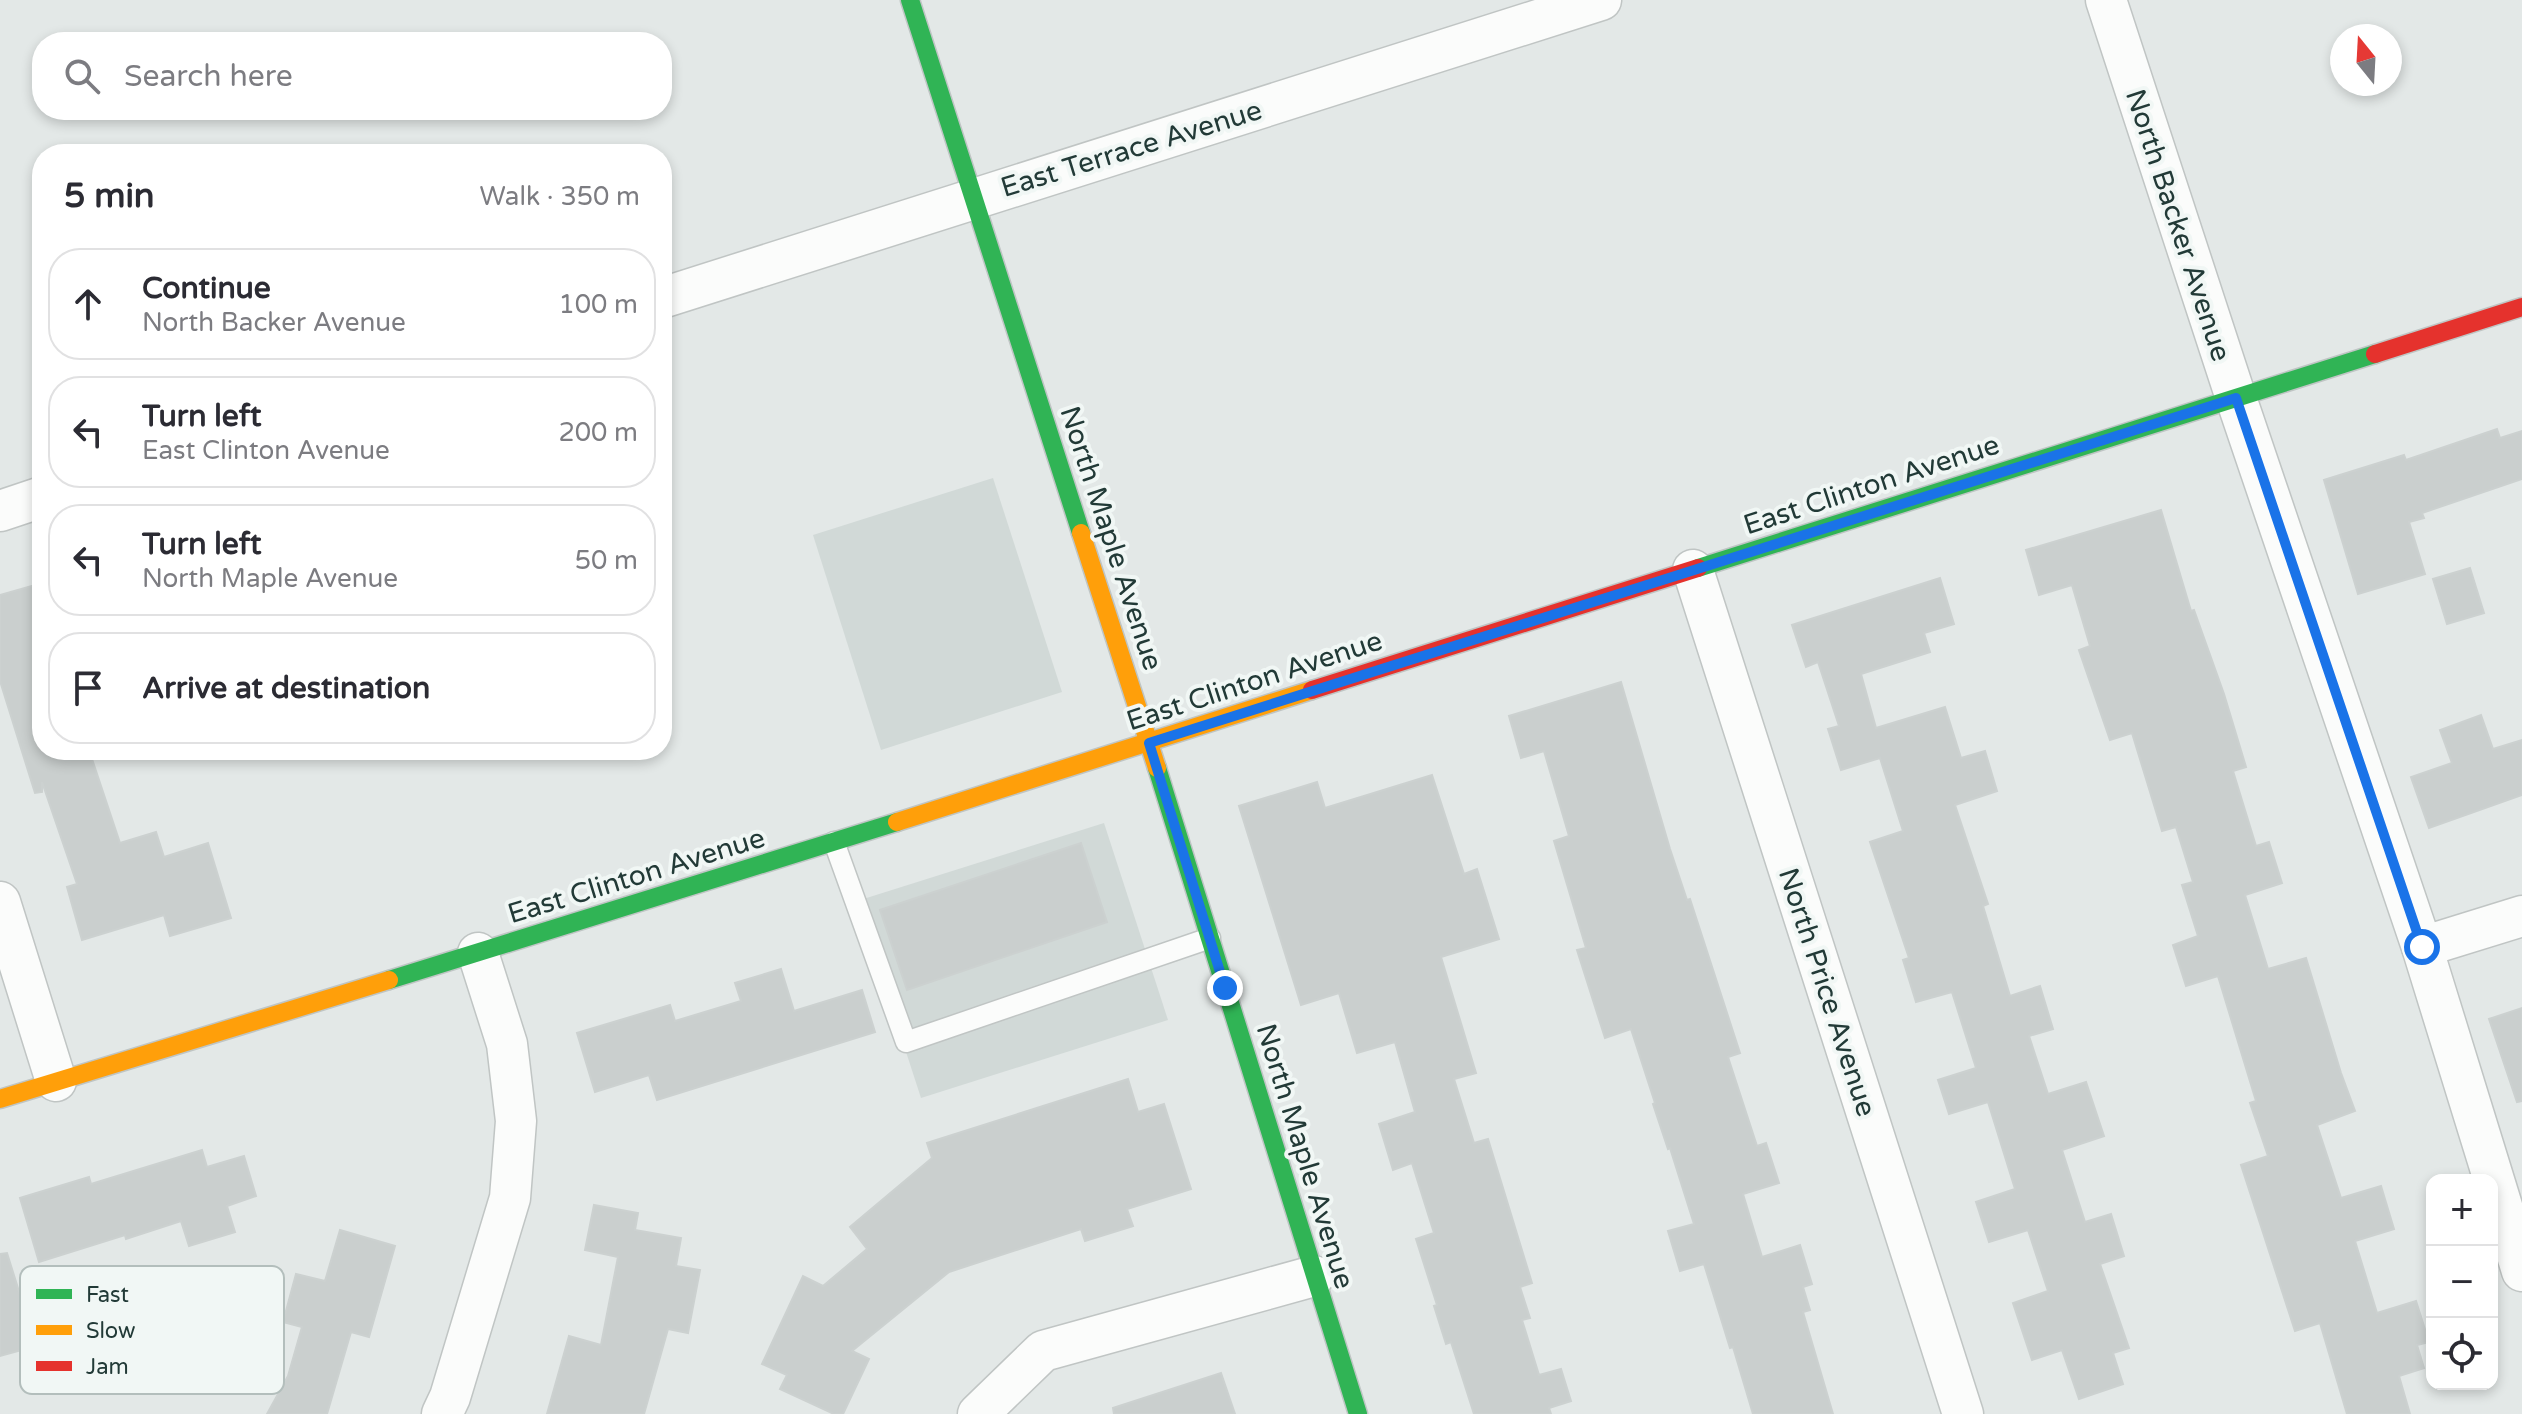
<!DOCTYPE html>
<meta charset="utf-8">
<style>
:root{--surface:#fff;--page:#f2f2f3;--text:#2b2b33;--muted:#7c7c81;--line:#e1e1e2}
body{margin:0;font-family:"Varela Round",sans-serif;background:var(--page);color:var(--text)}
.controls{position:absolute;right:24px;bottom:24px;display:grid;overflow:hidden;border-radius:16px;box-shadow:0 4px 12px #0003}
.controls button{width:72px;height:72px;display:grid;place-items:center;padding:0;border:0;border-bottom:2px solid var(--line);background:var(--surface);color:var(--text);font:40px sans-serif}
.compass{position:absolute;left:2330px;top:24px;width:72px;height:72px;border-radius:50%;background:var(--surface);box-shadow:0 4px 12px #0003;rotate:342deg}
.stop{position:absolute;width:24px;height:24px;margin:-18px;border:6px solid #1a73e8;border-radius:50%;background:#fff}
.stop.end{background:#1a73e8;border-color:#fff;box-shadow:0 2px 8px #0008}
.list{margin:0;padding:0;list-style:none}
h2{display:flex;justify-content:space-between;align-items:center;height:104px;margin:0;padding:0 32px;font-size:34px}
h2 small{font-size:26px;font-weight:400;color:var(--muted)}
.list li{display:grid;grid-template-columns:52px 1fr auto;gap:24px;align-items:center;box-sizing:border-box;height:112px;margin:0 16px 16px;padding:0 16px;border:2px solid var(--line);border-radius:32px}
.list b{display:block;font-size:30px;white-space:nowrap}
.list p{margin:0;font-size:26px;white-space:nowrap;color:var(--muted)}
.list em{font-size:26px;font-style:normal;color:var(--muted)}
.icon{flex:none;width:44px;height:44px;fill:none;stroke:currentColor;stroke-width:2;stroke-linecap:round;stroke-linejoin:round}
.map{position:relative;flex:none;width:2522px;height:1414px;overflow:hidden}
.search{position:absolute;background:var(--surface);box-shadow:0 4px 12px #0003;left:32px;top:32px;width:640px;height:88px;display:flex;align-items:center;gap:20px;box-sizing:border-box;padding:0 28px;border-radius:32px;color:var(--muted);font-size:30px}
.panel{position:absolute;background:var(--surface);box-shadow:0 4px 12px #0003;left:32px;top:144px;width:640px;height:616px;border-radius:32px}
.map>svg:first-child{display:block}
.built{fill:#d1d9d7}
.building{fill:#cacfce;stroke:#ccd1d0;stroke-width:2}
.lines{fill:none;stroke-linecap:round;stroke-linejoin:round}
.lane-casing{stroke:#c0c5c4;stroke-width:23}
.street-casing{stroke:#c0c5c4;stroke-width:43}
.fast-casing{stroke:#bfc5c4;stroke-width:21}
.slow-casing{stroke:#bfc5c4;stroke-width:21}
.jam-casing{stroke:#bfc5c4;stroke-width:21}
.lane{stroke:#fbfcfb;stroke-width:20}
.street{stroke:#fbfcfb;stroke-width:40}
.fast{stroke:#30b455;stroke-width:18}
.slow{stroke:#ff9f0a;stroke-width:18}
.jam{stroke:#e5322d;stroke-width:18}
.route{stroke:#1a73e8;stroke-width:10}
.labels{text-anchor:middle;stroke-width:8;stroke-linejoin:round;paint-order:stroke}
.street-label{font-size:28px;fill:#223a37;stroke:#f1f7f5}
.key{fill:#f1f7f5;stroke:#b3bebc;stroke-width:2}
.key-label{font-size:22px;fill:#223a37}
</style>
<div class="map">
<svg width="2522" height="1414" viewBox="0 0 2522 1414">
<rect width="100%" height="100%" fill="#e3e8e7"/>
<g class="built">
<path d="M993 478 1062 692 881 750 813 535Z"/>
<path d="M1104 823 1168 1020 921 1098 857 901Z"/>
</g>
<g class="building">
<path d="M2497 429 2500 438 2522 431V479L2422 513 2424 518 2409 522 2425 574 2358 594 2324 480 2404 455 2406 460Z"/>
<path d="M2161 510 2191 611 2194 610 2224 694 2246 767 2233 771 2256 846 2269 842 2282 883 2245 895 2268 969 2306 958 2341 1073 2355 1111 2317 1125 2341 1198 2381 1186 2394 1229 2355 1241 2377 1313 2416 1301 2429 1342 2417 1345 2424 1368 2399 1376 2410 1414H2347L2320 1323 2295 1331 2241 1165 2268 1156 2250 1103 2256 1101 2218 976 2186 986 2173 945 2198 936 2182 885 2193 882 2176 827 2162 831 2132 733 2110 740 2079 650 2090 646 2072 585 2039 595 2026 550Z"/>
<path d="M2470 568 2484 613 2447 624 2433 579Z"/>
<path d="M1940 578 1954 624 1924 633 1930 652 1861 674 1876 728 1945 707 1961 758 1985 751 1997 791 1955 805 1988 904 1983 906 2010 996 2040 986 2053 1029 2029 1036 2048 1094 2086 1082 2104 1136 2062 1150 2085 1222 2111 1214 2124 1256 2100 1264 2129 1348 2113 1353 2123 1384 2079 1399 2062 1350 2032 1360 2013 1303 2048 1291 2028 1230 1989 1242 1976 1202 2015 1189 1988 1102 1949 1114 1938 1080 1976 1068 1952 992 1916 1002 1903 960 1909 958 1870 842 1903 831 1880 758 1841 770 1828 729 1839 726 1818 662 1806 667 1792 625Z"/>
<path d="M42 583V750H89L120 843 156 832 164 857 208 843 231 918 170 936 164 915 82 940 67 887 77 884 42 782V792L35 793 0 681V595Z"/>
<path d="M1621 682 1670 849 1687 900 1690 899 1740 1053 1728 1057 1757 1146 1766 1143 1779 1183 1743 1194 1762 1257 1800 1245 1812 1284 1803 1287 1810 1310 1803 1312 1833 1414H1753L1733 1347 1730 1348 1704 1264 1680 1271 1668 1231 1694 1224 1670 1148 1668 1149 1653 1104 1655 1103 1631 1029 1605 1038 1577 950 1586 948 1554 841 1569 836 1544 751 1521 758 1509 716Z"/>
<path d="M2481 715 2493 749 2522 740V795L2429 828 2411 777 2452 763 2440 730Z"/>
<path d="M1432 775 1464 874 1477 869 1499 939 1441 957 1476 1073 1454 1079 1474 1143 1488 1139 1532 1283 1520 1287 1530 1318 1522 1320 1539 1375 1561 1369 1571 1401 1549 1408 1551 1414H1474L1451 1342 1446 1344 1434 1306 1437 1305 1416 1239 1434 1233 1412 1163 1393 1170 1379 1124 1415 1112 1395 1042 1357 1053 1339 993 1301 1005 1239 806 1317 782 1325 808Z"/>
<path d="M1081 843 1107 922 907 990 880 910Z"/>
<path d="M781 969 794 1011 862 990 875 1032 657 1100 649 1075 595 1092 577 1033 670 1005 675 1021 741 1001 735 983Z"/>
<path d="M2522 1008V1101L2517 1102 2489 1019Z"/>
<path d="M1128 1079 1138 1112 1164 1104 1191 1189 1127 1209 1133 1226 1085 1241 1081 1229 949 1272 852 1351 869 1359 843 1414H834L780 1389 787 1375 762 1364 803 1276 823 1286 867 1249 850 1227 932 1158 927 1143Z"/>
<path d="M202 1150 207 1167 244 1156 256 1196 227 1206 235 1232 189 1246 181 1221 126 1239 125 1235 39 1262 20 1198 89 1177 91 1184Z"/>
<path d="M594 1205 638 1213 635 1230 681 1238 676 1266 700 1270 688 1333 668 1329 644 1414H547L569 1336 601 1345 618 1257 585 1250Z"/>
<path d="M340 1230 395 1246 369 1337 351 1332 327 1414H267L288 1376 302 1327 283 1322 296 1274 325 1281Z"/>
<path d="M7 1253 36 1346 0 1356V1254Z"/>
<path d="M1221 1373 1235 1414H1114L1113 1408Z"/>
</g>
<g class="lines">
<g class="lane-casing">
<path id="lane" d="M834 842 906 1042 1210 938"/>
</g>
<g class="street-casing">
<g id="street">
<path d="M2106 0 2236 398 2422 947 2522 1271"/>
<path d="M662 298 1601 0"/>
<path d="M0 511 42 497"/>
<path d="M1693 570 1963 1414"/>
<path d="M0 902 56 1081"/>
<path d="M2422 947 2522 916"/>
<path d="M442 1414 450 1397 510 1198 516 1121 507 1044 478 953"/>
<path d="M978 1414 1043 1351 1314 1276"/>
</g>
</g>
<g class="fast-casing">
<g id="fast">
<path d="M910 0 1081 533"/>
<path d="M1698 568 2375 354"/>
<path d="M1157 768 1358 1414"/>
<path d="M389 980 897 822"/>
</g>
</g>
<g class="slow-casing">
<g id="slow">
<path d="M1081 533 1157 768"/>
<path d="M897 822 1312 690"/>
<path d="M0 1099 389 980"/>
</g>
</g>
<g class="jam-casing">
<g id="jam">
<path d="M2375 354 2522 307"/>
<path d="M1312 690 1698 568"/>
</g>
</g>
<use href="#lane" class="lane"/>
<use href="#street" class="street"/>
<use href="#fast" class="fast"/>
<use href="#slow" class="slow"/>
<use href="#jam" class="jam"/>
</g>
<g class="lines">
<path class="route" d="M1225 988 1149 743 2236 398 2422 947"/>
</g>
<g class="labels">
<g class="street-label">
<text transform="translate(1131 148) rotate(-17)" y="10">East Terrace Avenue</text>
<text transform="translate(2179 225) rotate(72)" y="10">North Backer Avenue</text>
<text transform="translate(1871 484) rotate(-18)" y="10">East Clinton Avenue</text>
<text transform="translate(1112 538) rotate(72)" y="10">North Maple Avenue</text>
<text transform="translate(1254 680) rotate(-18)" y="10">East Clinton Avenue</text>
<text transform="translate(636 875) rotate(-17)" y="10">East Clinton Avenue</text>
<text transform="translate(1828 992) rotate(72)" y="10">North Price Avenue</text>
<text transform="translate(1306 1156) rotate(73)" y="10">North Maple Avenue</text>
</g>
</g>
<rect x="20" y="1266" width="264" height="128" rx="12" class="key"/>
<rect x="36" y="1289" width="36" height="10" fill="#30b455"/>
<rect x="36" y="1325" width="36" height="10" fill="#ff9f0a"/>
<rect x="36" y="1361" width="36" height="10" fill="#e5322d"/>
<g class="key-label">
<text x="86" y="1302">Fast</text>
<text x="86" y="1338">Slow</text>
<text x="86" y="1374">Jam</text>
</g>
</svg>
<div class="controls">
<button>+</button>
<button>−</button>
<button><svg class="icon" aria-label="locate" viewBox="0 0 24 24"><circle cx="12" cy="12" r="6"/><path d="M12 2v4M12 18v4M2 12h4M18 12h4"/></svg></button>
</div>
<svg class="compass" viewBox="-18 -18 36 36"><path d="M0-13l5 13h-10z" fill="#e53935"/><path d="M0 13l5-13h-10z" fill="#7c7c81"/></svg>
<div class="stop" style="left:2422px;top:947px"></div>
<div class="stop end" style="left:1225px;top:988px"></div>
<div class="search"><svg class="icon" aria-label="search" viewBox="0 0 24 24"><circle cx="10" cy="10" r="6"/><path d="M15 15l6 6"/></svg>Search here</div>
<section class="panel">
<h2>5 min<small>Walk · 350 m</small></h2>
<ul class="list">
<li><svg class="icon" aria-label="ahead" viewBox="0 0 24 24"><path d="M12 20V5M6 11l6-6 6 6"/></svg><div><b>Continue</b><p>North Backer Avenue</p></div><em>100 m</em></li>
<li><svg class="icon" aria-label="left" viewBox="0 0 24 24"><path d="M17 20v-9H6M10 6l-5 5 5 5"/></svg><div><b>Turn left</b><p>East Clinton Avenue</p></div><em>200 m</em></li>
<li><svg class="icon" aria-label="left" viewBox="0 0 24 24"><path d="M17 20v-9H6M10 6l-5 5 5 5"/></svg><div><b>Turn left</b><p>North Maple Avenue</p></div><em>50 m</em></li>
<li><svg class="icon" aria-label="arrive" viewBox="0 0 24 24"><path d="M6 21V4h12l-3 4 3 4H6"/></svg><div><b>Arrive at destination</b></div></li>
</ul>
</section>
</div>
